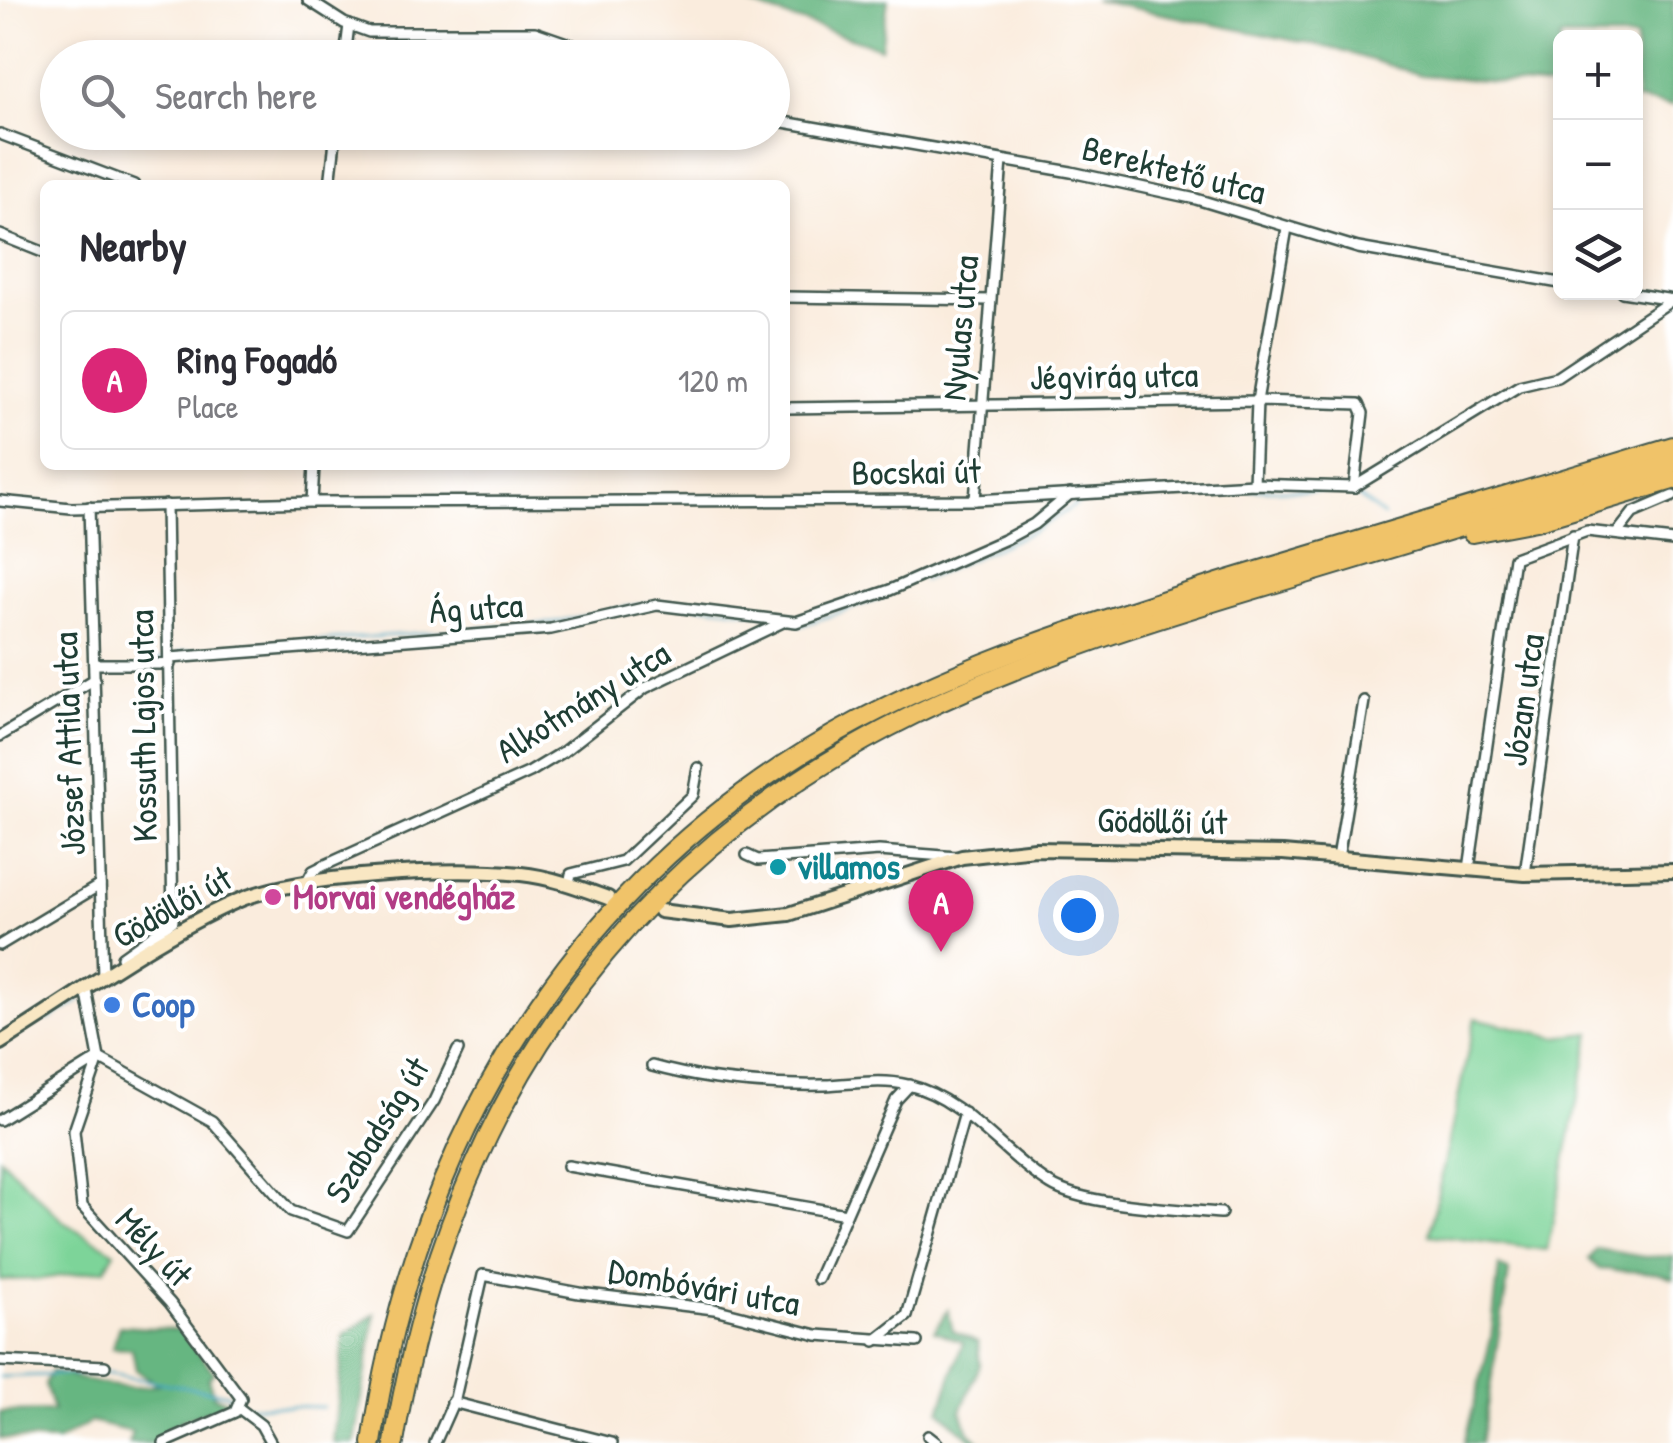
<!DOCTYPE html>
<meta charset="utf-8">
<style>
:root{--surface:#fff;--page:#f2f2f3;--text:#2b2b33;--muted:#7c7c81;--line:#e1e1e2;--accent:#db2777}
body{margin:0;font-family:"Patrick Hand",sans-serif;background:var(--page);color:var(--text)}
.controls{position:absolute;right:30px;top:30px;display:grid;overflow:hidden;border-radius:15px;box-shadow:0 5px 15px #0003}
.controls button{width:90px;height:90px;display:grid;place-items:center;padding:0;border:0;border-bottom:2px solid var(--line);background:var(--surface);color:var(--text);font:50px sans-serif}
.you{position:absolute;left:1078px;top:915px;width:35px;height:35px;margin:-25px;border:8px solid #fff;border-radius:50%;background:#1a73e8;box-shadow:0 0 0 15px #1a73e833}
.badge{display:grid;place-items:center;width:65px;height:65px;border-radius:50%;background:var(--accent);color:#fff;font-size:32px;font-weight:700}
.pin{position:absolute;translate:-50% -82px;filter:drop-shadow(0 2px 5px #0008)}
.pin::after{content:'';position:absolute;top:52px;width:35px;height:30px;background:inherit;clip-path:polygon(0 0,100% 0,50% 100%)}
.list{margin:0;padding:0;list-style:none}
h2{display:flex;justify-content:space-between;align-items:center;height:130px;margin:0;padding:0 40px;font-size:42px}
h2 small{font-size:32px;font-weight:400;color:var(--muted)}
.list li{display:grid;grid-template-columns:65px 1fr auto;gap:30px;align-items:center;box-sizing:border-box;height:140px;margin:0 20px 20px;padding:0 20px;border:2px solid var(--line);border-radius:15px}
.list b{display:block;font-size:38px;white-space:nowrap}
.list p{margin:0;font-size:32px;white-space:nowrap;color:var(--muted)}
.list em{font-size:32px;font-style:normal;color:var(--muted)}
.icon{flex:none;width:55px;height:55px;fill:none;stroke:currentColor;stroke-width:2;stroke-linecap:round;stroke-linejoin:round}
.map{position:relative;flex:none;width:1673px;height:1443px;overflow:hidden}
.search{position:absolute;background:var(--surface);box-shadow:0 5px 15px #0003;left:40px;top:40px;width:750px;height:110px;display:flex;align-items:center;gap:25px;box-sizing:border-box;padding:0 35px;border-radius:55px;color:var(--muted);font-size:38px}
.panel{position:absolute;background:var(--surface);box-shadow:0 5px 15px #0003;left:40px;top:180px;width:750px;height:290px;border-radius:15px}
.map>svg:first-child{display:block}
.green{fill:#7dd499;stroke:#4e8866;stroke-width:2.5}
.forest{fill:#66b681;stroke:#427a5a;stroke-width:2.5}
.lines{fill:none;stroke-linecap:round;stroke-linejoin:round}
.stream{stroke:#42a7c2;stroke-width:2.5}
.street-casing{stroke:#40574d;stroke-width:14}
.secondary-casing{stroke:#40574d;stroke-width:18}
.highway-casing{stroke:#40574d;stroke-width:22}
.street{stroke:#fff;stroke-width:9}
.secondary{stroke:#f9e7c3;stroke-width:12}
.highway{stroke:#f0c369;stroke-width:18}
.culture-dot{fill:#0f9aa8;stroke:#fff;stroke-width:4}
.hotel-dot{fill:#d1479c;stroke:#fff;stroke-width:4}
.shop-dot{fill:#3f7fe0;stroke:#fff;stroke-width:4}
.labels{text-anchor:middle;stroke-width:8;stroke-linejoin:round;paint-order:stroke}
.street-label{font-size:35px;fill:#1f3d34;stroke:#fff}
.culture-label{font-size:35px;font-weight:bold;fill:#0d838f;stroke:#fff;text-anchor:start}
.hotel-label{font-size:35px;font-weight:bold;fill:#b23c85;stroke:#fff;text-anchor:start}
.shop-label{font-size:35px;font-weight:bold;fill:#366cbe;stroke:#fff;text-anchor:start}
</style>
<div class="map">
<svg width="1673" height="1443" viewBox="0 0 1673 1443">
<rect width="100%" height="100%" fill="#fff"/>
<filter id="ink" filterUnits="userSpaceOnUse"><feTurbulence type="fractalNoise" baseFrequency=".01" numOctaves="2"/><feDisplacementMap in="SourceGraphic" scale="20" xChannelSelector="R" yChannelSelector="G"/><feConvolveMatrix kernelMatrix="1 2 1 2 8 2 1 2 1" color-interpolation-filters="sRGB"/></filter>
<filter id="wash" filterUnits="userSpaceOnUse"><feTurbulence type="fractalNoise" baseFrequency=".0048" numOctaves="4" result="noise"/><feDisplacementMap in="SourceGraphic" scale="40" xChannelSelector="R" yChannelSelector="G"/><feGaussianBlur stdDeviation="2.25" result="paint"/><feColorMatrix in="noise" values="0 0 0 0 0 0 0 0 0 0 0 0 0 0 0 0 0 1.4 0 .05"/><feComposite in="paint" operator="in"/></filter>
<g filter="url(#wash)">
<rect width="100%" height="100%" fill="#faecdd"/>
<g class="green">
<path d="M1475 1018 1556 1037 1591 1033 1547 1250 1429 1235Z"/>
<path d="M0 1158 65 1223 115 1252 105 1269 41 1279 0 1280Z"/>
</g>
<g class="forest">
<path d="M736 0H888L881 48Z"/>
<path d="M1094 0H1673V106L1636 100V38H1560V88L1421 75 1335 49Z"/>
<path d="M1597 1249 1645 1257 1673 1256V1279L1657 1273 1599 1269 1589 1259Z"/>
<path d="M1499 1266 1509 1272 1481 1443H1464L1491 1339Z"/>
<path d="M948 1310 953 1331 978 1342 980 1365 961 1411 969 1432 981 1443H975L940 1411 963 1342 934 1331Z"/>
<path d="M375 1314 355 1443H333L344 1335Z"/>
<path d="M119 1326 182 1330 214 1373 208 1379 214 1396 232 1404 182 1420 154 1443H129L132 1432 90 1422 58 1441 0 1438V1412L53 1411 45 1384 51 1371C82 1379 126 1394 158 1384L136 1370 132 1349 112 1348Z"/>
</g>
<g class="lines">
<g class="stream">
<path d="M1248 489 1353 492 1383 516"/>
<path d="M923 580 1035 530 1084 500 1171 493"/>
<path d="M670 602 792 616"/>
<path d="M799 626 884 597"/>
<path d="M178 652 551 623 647 603"/>
<path d="M151 660 164 659"/>
<path d="M48 1020 81 1000"/>
<path d="M0 1377 104 1373 227 1394 235 1401"/>
<path d="M246 1406 323 1407"/>
</g>
</g>
</g>
<g filter="url(#ink)">
<g class="lines">
<g class="street-casing">
<g id="street">
<path d="M308 0 344 23 369 32H535L610 58"/>
<path d="M345 58 349 25"/>
<path d="M772 120 1071 172 1196 199 1358 248 1560 283"/>
<path d="M0 134 134 185"/>
<path d="M330 185 336 132"/>
<path d="M0 235 45 253"/>
<path d="M1622 292 1673 300"/>
<path d="M785 297 990 300"/>
<path d="M785 408 1257 401 1359 404 1363 413 1354 487"/>
<path d="M1254 484 1257 401 1287 228"/>
<path d="M1354 487 1519 386 1557 377 1672 300"/>
<path d="M975 500 1002 161"/>
<path d="M0 501 71 508 312 502 975 500 1254 484 1354 487"/>
<path d="M312 502 314 465"/>
<path d="M89 507 103 977"/>
<path d="M1618 532 1633 513 1673 496"/>
<path d="M170 658 551 629 657 605 796 622 890 590 1006 539 1034 524 1070 494"/>
<path d="M94 664H170"/>
<path d="M0 736 95 679"/>
<path d="M747 855 758 860 879 851 957 857"/>
<path d="M1338 858 1364 701"/>
<path d="M1469 869 1514 558 1587 531 1673 541"/>
<path d="M1525 874 1573 535"/>
<path d="M307 882 313 871 323 866 530 772 563 752 645 688 783 622"/>
<path d="M569 885 571 874 623 861 693 795 698 768"/>
<path d="M0 945 100 885"/>
<path d="M122 957 173 921 166 505"/>
<path d="M86 989 99 1058 74 1131 82 1206 170 1303 241 1398 235 1412 164 1443"/>
<path d="M652 1066C706 1081 769 1086 825 1085 853 1084 881 1078 908 1085 966 1099 1001 1154 1050 1184 1084 1206 1178 1209 1221 1213"/>
<path d="M0 1120 99 1058 212 1121 291 1211 348 1231 434 1101 458 1050"/>
<path d="M568 1166 846 1214"/>
<path d="M818 1279 896 1100 910 1085"/>
<path d="M875 1341 907 1316 965 1113"/>
<path d="M0 1361 105 1366"/>
<path d="M452 1402 612 1443"/>
<path d="M240 1409 261 1425 271 1443"/>
<path d="M928 1436 937 1443"/>
<path d="M435 1443 455 1398 483 1275 579 1293 714 1309 817 1335 917 1342"/>
</g>
</g>
<g class="secondary-casing">
<g id="secondary">
<path d="M660 911 732 920 789 914 962 857 1035 849 1283 853 1525 874 1673 871"/>
<path d="M0 1043C73 998 164 931 242 899 305 874 452 867 521 874 551 877 580 888 608 898"/>
</g>
</g>
<g class="highway-casing">
<g id="highway">
<path d="M1472 533 1536 521 1673 480"/>
<path d="M372 1443C417 1135 578 870 858 721 976 658 1104 619 1231 579 1378 534 1526 491 1673 446"/>
<path d="M394 1443C447 1117 611 864 913 715 1033 656 1161 617 1289 579 1417 540 1545 502 1673 463"/>
</g>
</g>
<use href="#street" class="street"/>
<use href="#secondary" class="secondary"/>
<use href="#highway" class="highway"/>
</g>
</g>
<circle class="culture-dot" cx="778" cy="867" r="10"/>
<circle class="hotel-dot" cx="273" cy="897" r="10"/>
<circle class="shop-dot" cx="112" cy="1005" r="10"/>
<g class="labels">
<g class="street-label">
<text transform="translate(1174 170) rotate(14)" y="12">Berektető utca</text>
<text transform="translate(960 328) rotate(-85)" y="12">Nyulas utca</text>
<text transform="translate(1114 376) rotate(-1)" y="12">Jégvirág utca</text>
<text transform="translate(916 472) rotate(-1)" y="12">Bocskai út</text>
<text transform="translate(476 608) rotate(-4)" y="12">Ág utca</text>
<text transform="translate(1523 700) rotate(-82)" y="12">Józan utca</text>
<text transform="translate(583 702) rotate(-32)" y="12">Alkotmány utca</text>
<text transform="translate(143 726) rotate(-91)" y="12">Kossuth Lajos utca</text>
<text transform="translate(69 744) rotate(-92)" y="12">József Attila utca</text>
<text transform="translate(1162 821) rotate(1)" y="12">Gödöllői út</text>
<text transform="translate(172 907) rotate(-29)" y="12">Gödöllői út</text>
<text transform="translate(377 1130) rotate(-58)" y="12">Szabadság út</text>
<text transform="translate(154 1247) rotate(47)" y="12">Mély út</text>
<text transform="translate(704 1287) rotate(10)" y="12">Dombóvári utca</text>
</g>
<g class="culture-label">
<text x="798" y="879">villamos</text>
</g>
<g class="hotel-label">
<text x="293" y="909">Morvai vendégház</text>
</g>
<g class="shop-label">
<text x="132" y="1017">Coop</text>
</g>
</g>
</svg>
<div class="controls">
<button>+</button>
<button>−</button>
<button><svg class="icon" aria-label="layers" viewBox="0 0 24 24"><path d="M12 4l9 5-9 5-9-5zM3 14l9 5 9-5"/></svg></button>
</div>
<div class="you"></div>
<div class="pin badge" style="left:941px;top:952px">A</div>
<div class="search"><svg class="icon" aria-label="search" viewBox="0 0 24 24"><circle cx="10" cy="10" r="6"/><path d="M15 15l6 6"/></svg>Search here</div>
<section class="panel">
<h2>Nearby<small></small></h2>
<ul class="list">
<li><span class="badge">A</span><div><b>Ring Fogadó</b><p>Place</p></div><em>120 m</em></li>
</ul>
</section>
</div>
